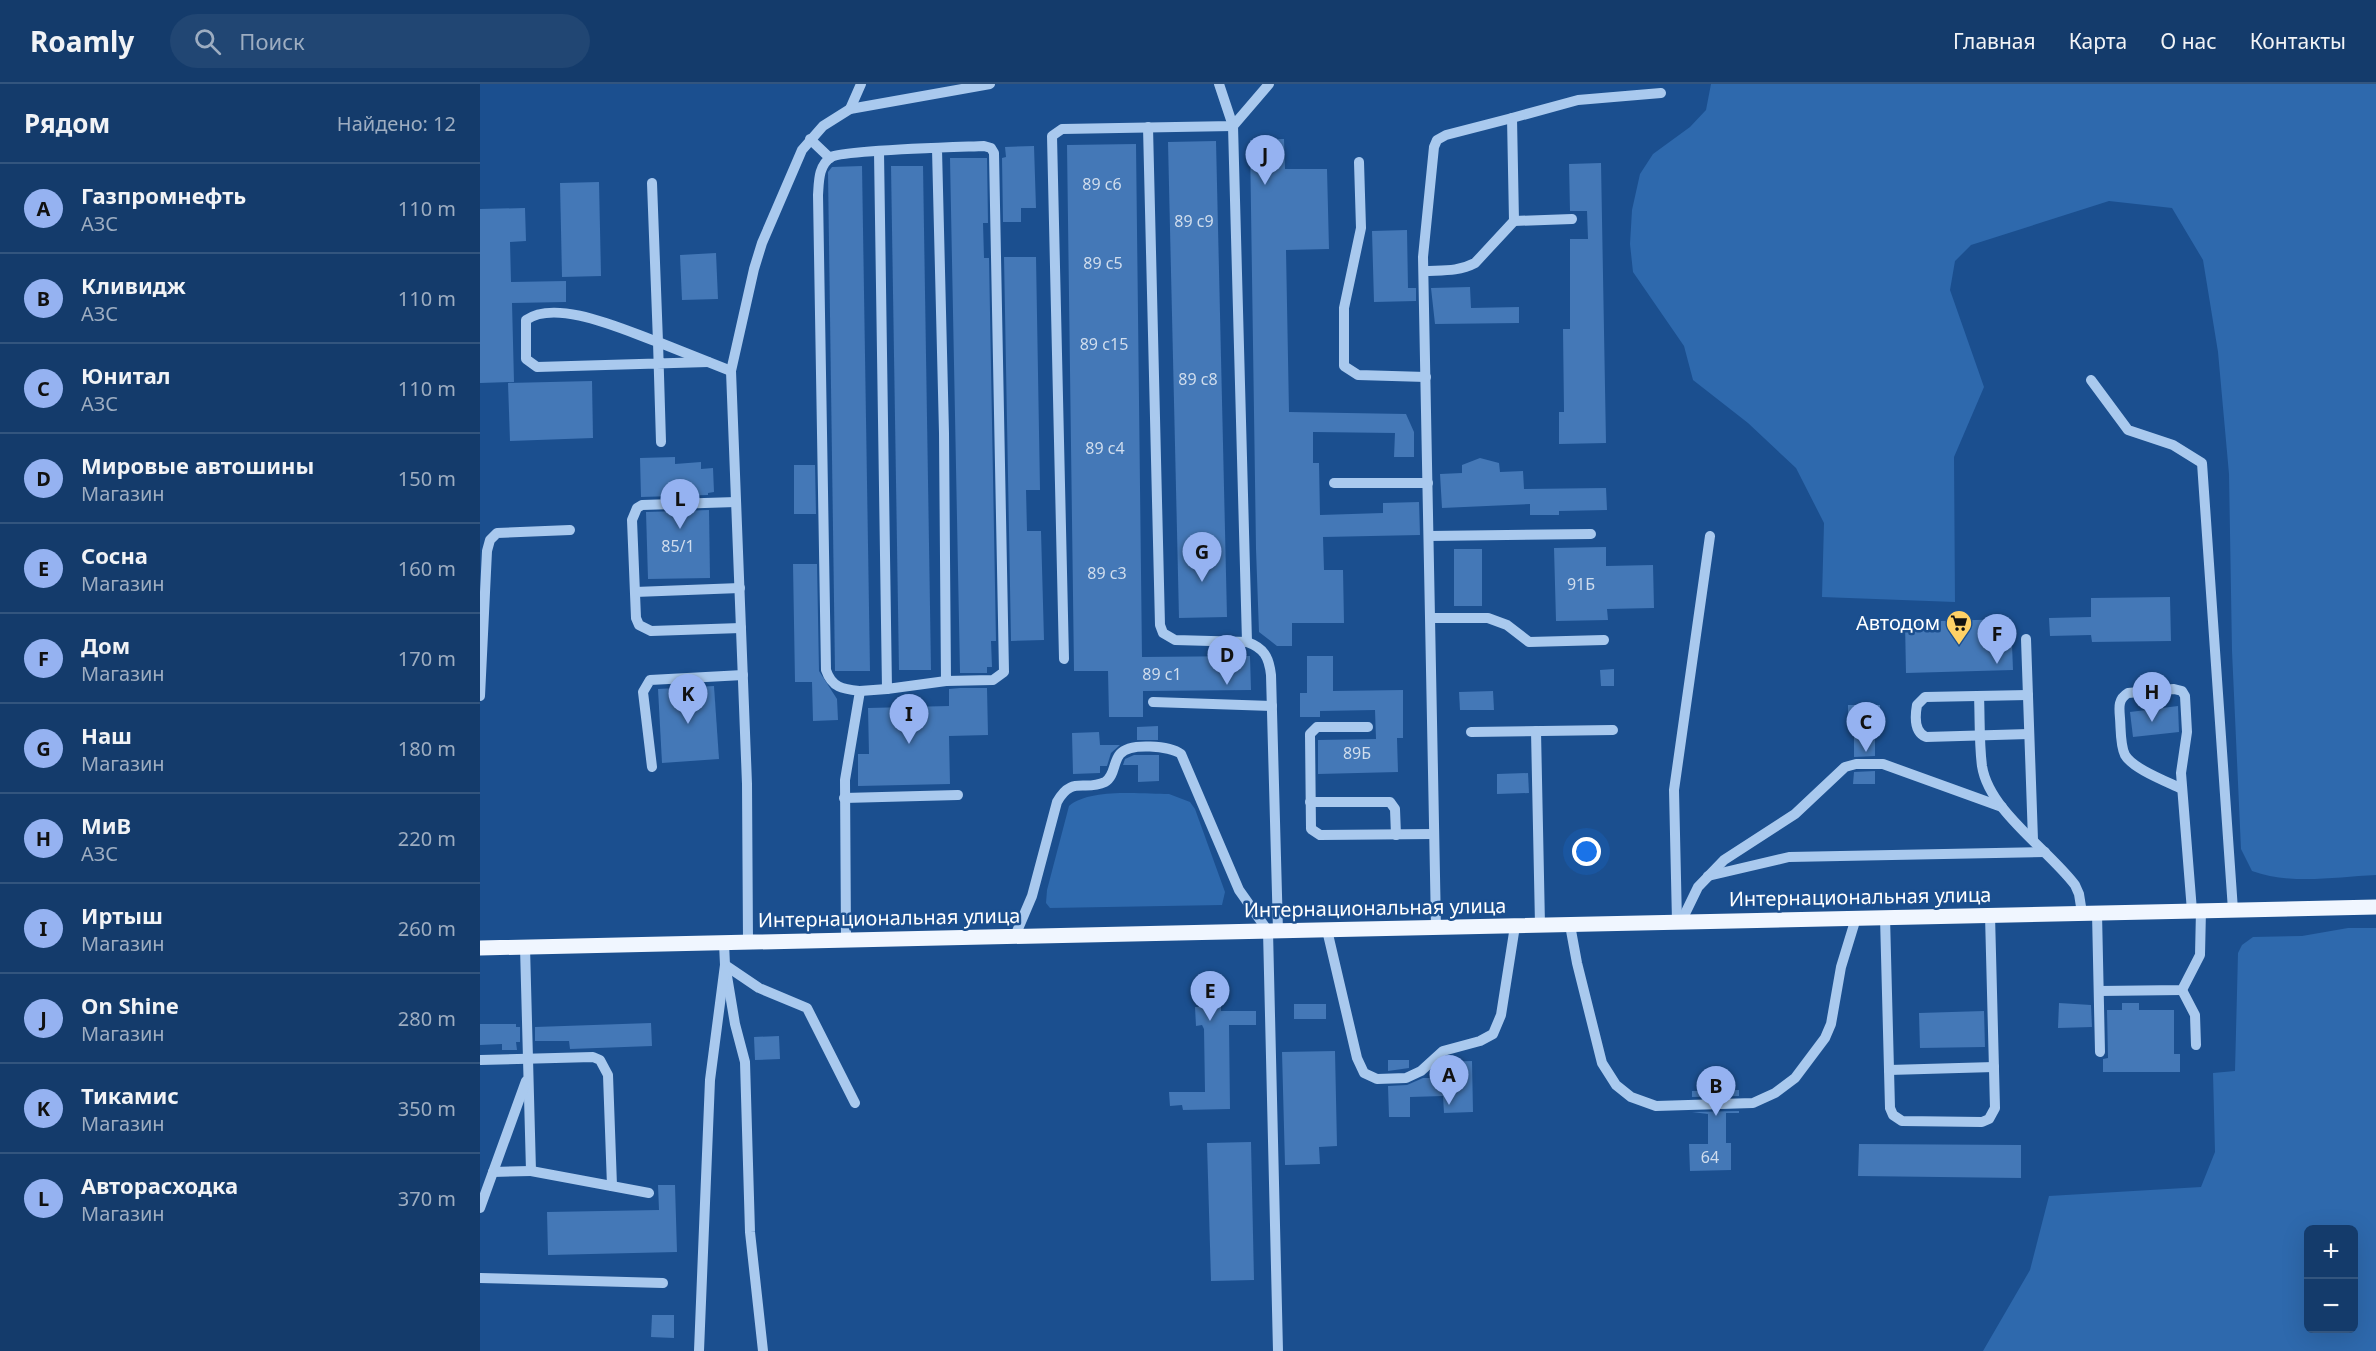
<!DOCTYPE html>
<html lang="ru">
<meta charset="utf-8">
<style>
:root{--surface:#143b6b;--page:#214673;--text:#f1f3f6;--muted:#9dadc1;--line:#33557e;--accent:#95b2f1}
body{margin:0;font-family:"Noto Sans",sans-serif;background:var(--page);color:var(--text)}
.controls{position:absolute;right:18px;bottom:18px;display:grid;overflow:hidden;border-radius:9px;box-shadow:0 6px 24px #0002}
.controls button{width:54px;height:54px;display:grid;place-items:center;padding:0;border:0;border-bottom:2px solid var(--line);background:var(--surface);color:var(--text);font:30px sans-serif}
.you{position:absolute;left:1107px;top:768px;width:21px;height:21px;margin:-15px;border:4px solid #fff;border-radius:50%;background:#1a73e8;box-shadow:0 0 0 9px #1a73e833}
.badge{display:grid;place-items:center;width:39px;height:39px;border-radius:50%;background:var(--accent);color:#111;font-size:20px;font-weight:700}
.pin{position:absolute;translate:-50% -50px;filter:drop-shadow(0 2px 3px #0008)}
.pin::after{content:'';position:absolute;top:32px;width:21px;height:18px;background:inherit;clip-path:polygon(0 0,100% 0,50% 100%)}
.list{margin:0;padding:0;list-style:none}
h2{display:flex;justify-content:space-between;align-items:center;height:78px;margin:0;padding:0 24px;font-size:26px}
h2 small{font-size:20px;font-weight:400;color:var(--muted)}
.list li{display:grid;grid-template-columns:39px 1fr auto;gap:18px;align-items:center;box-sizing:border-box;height:90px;padding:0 24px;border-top:2px solid var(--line)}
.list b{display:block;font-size:22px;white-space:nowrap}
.list p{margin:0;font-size:20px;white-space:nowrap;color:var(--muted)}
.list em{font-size:20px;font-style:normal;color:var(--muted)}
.icon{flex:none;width:33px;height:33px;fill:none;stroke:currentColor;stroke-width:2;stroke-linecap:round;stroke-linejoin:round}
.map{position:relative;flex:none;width:1896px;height:1267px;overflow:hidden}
header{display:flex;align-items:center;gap:36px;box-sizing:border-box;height:84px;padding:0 30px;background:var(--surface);border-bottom:2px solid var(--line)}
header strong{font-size:28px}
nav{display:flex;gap:33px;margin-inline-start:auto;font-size:21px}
.search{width:420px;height:54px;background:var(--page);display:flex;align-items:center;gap:15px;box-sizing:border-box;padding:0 21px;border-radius:33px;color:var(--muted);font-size:22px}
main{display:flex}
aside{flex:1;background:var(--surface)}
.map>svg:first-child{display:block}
.green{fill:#2e69ad;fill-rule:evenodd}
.building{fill:#4478b7}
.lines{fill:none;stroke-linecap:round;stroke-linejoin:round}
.minor{stroke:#a9c9ee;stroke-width:10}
.major{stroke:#f0f6ff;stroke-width:15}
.labels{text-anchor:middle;stroke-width:5;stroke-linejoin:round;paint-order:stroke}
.number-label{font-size:16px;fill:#d0dded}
.poi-label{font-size:20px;fill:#fff;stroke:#1b4f8f;text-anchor:end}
.street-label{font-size:20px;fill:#fff;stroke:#1b4f8f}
</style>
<header>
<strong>Roamly</strong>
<div class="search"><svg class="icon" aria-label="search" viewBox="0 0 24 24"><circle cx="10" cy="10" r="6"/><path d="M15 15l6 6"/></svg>Поиск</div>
<nav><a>Главная</a><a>Карта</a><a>О нас</a><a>Контакты</a></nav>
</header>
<main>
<aside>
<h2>Рядом<small>Найдено: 12</small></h2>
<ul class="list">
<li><span class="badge">A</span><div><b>Газпромнефть</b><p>АЗС</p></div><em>110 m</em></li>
<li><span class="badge">B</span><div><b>Кливидж</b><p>АЗС</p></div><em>110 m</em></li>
<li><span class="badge">C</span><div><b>Юнитал</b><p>АЗС</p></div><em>110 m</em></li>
<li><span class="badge">D</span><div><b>Мировые автошины</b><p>Магазин</p></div><em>150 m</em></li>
<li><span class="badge">E</span><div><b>Сосна</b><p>Магазин</p></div><em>160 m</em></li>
<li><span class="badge">F</span><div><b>Дом</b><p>Магазин</p></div><em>170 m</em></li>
<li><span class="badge">G</span><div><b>Наш</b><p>Магазин</p></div><em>180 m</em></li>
<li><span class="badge">H</span><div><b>МиВ</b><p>АЗС</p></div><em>220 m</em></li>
<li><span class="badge">I</span><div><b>Иртыш</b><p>Магазин</p></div><em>260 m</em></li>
<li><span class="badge">J</span><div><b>On Shine</b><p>Магазин</p></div><em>280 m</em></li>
<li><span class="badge">K</span><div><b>Тикамис</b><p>Магазин</p></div><em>350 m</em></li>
<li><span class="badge">L</span><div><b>Авторасходка</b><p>Магазин</p></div><em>370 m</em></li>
</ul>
</aside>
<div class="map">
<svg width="1896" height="1267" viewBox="0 0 1896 1267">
<rect width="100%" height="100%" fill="#1b4f8f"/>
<g class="green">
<path d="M1231 0H1896V791C1855 793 1811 801 1772 787L1761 765 1752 567 1749 390 1738 268 1723 176 1692 124 1629 117 1491 161 1475 177 1470 206 1504 303 1474 373 1475 518 1342 513 1344 439 1316 384 1268 339 1213 296 1204 262 1153 188 1150 160 1152 126 1160 90 1173 70 1210 43 1226 26Z"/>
<path d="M689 710 710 718 715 725 745 808 742 821 570 824 566 819 567 806 589 722C610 704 662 710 689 710Z"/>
<path d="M1868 844H1896V1267H1503L1550 1186 1569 1112 1721 1103 1735 1068 1733 989 1755 987 1758 869 1762 861 1773 853 1822 852ZM1828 1146H1874V1244H1828Z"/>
</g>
<g class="building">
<path d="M804 55 805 85H847L849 165 806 166 809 328 926 330 934 348V373H914L915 349 833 348V379H839L840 431 903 429V419L939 418 940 451 843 453 844 486H863L864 539H812V562H797L779 548 776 465 770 56Z"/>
<path d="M736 57 747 533 699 534 688 58Z"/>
<path d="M656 60 662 573 770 572 771 606 663 607V633H629L628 587H594L587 61Z"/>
<path d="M554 62 556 124H541V138H523L522 74 526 73 525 63Z"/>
<path d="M470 74H507L508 139H503L504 174H509L516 557H511L512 583H507V589H480Z"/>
<path d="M1121 79 1126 359 1079 360V328H1084L1083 245H1090V155H1108L1107 127H1090L1089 80Z"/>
<path d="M382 82 390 587H355L348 88 352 83Z"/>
<path d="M411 82H443L451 586H419Z"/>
<path d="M119 98 121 192 82 193 80 99Z"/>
<path d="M45 124 46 157 30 158 31 198 86 197V218L32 219 34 298 0 299V125Z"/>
<path d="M927 146 928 204H936V217L894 218 892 147Z"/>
<path d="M236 169 238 215 202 216 200 171Z"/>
<path d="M524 173H556L560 406H546L547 447H561L564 556 531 557Z"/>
<path d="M990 203 991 224 1039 223V239L955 240 951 204Z"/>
<path d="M112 297 113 354 30 357 28 299Z"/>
<path d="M195 373V380L221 378V385L233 384 234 408 228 409V411L161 413 160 374Z"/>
<path d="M1000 374 1019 379 1020 388 1043 387 1044 405 1126 404 1127 426 1079 427V431H1050V420L962 424 960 390 982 389V381Z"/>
<path d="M314 381H335L336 430H314Z"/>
<path d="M229 426 230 494 168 495 166 428Z"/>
<path d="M1126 463V482L1173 481 1174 524 1127 525 1128 536 1076 537 1074 464Z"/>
<rect x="974" y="465" width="28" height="57"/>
<path d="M313 480H337L339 587 357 615 358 636 333 637 332 598H315Z"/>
<path d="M1690 513 1691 557 1612 558 1611 551 1570 552 1569 534 1611 533V514Z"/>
<path d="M1531 535 1533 586 1426 589 1425 538Z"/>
<path d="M827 572H853V607L923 606V654H917L918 688 838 690V656L896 655 895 626 840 627V633H820V609H827Z"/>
<path d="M1134 585V602H1121L1120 586Z"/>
<path d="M234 602 239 675 182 679 178 605Z"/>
<path d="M480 604H507L508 651 469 652 470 700 378 702V670H389L388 624 469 622V605Z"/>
<path d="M1013 607 1014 626H980L979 608Z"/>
<path d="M1368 621H1400V642H1395V672L1374 673V642H1368Z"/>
<path d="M1698 622 1699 648 1653 653 1650 628Z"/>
<path d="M678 642V656H657V643Z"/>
<path d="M619 648 620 661H640L631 669 627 682H620V689L593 690 592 649Z"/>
<path d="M654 671H679V697L658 698V681H643L645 675Z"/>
<path d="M1395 687V700H1373L1374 688Z"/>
<path d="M1048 689 1049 709 1017 710V690Z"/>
<path d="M1579 919 1611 921 1612 943 1578 944Z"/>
<path d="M1642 919H1659V926H1694V970H1700V988H1623V975L1628 974 1627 926H1642Z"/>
<rect x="814" y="920" width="32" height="15"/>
<path d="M725 921H741V927H776V941H749L750 1025 703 1026 702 1021 690 1022 689 1008H725L724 945 722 941 716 942 715 923H725Z"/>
<path d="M1504 927 1505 963 1440 964 1439 929Z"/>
<path d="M171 939 172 962 90 965 89 957H55V943Z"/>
<path d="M0 940H36V943H40V958H36L37 966H22V960L0 961Z"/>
<path d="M299 952 300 975 275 976 274 953Z"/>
<path d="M855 967 857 1062 839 1063 840 1080 805 1081 802 968Z"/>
<path d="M908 976H929V984L908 987Z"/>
<path d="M992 977 993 1028 964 1029 963 1012 930 1013V1033H909L908 1002 927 1001 943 994H963V978Z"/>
<path d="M1259 1006V1012L1212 1013V1007Z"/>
<path d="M1259 1027V1029H1246V1059H1251V1086L1210 1087 1209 1060H1228V1030L1212 1028Z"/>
<path d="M771 1058 774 1196 731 1197 727 1059Z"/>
<path d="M1379 1060 1541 1061V1094L1378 1092Z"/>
<path d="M178 1101H195L197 1168 68 1171 67 1128 179 1126Z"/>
<path d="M172 1231H194V1254L171 1253Z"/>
</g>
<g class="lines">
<g class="minor">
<path d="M370 25 381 0"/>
<path d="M668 43 680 541 683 549 695 556 767 558 753 42 739 0"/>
<path d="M330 55 350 74"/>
<path d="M399 68 407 605 466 597"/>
<path d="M879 78 881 144 864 224V282L878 291 946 293"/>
<path d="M172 99 178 258 251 287"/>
<path d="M1034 137 1092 135"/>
<path d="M944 187C962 186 978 188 995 179L1034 137 1032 34 1098 16 1181 9"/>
<path d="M1611 296 1648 346 1693 361 1722 379 1753 826"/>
<path d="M181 358 178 258C146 247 77 214 46 236V275L57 283 228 278"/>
<path d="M854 399H948"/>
<path d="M256 418 162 421 157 424 152 436 156 534 159 541 171 547 261 544"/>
<path d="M949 452 1111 450"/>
<path d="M155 508 260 504"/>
<path d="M951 534H1008L1027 541 1049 558 1124 556"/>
<path d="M1546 555 1553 756"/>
<path d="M767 558C784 564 789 573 791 591L798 847"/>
<path d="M584 575 572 52 582 45 753 42 789 0"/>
<path d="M380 607 407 605"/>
<path d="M1548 611 1445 613 1437 621C1435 632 1434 648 1446 653L1549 650"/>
<path d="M0 612 7 467 10 456 17 449 90 446"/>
<path d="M1499 612C1500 635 1499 659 1502 682 1509 727 1568 765 1595 801L1599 810 1602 829"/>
<path d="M673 618 792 622"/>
<path d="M888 643H837L830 650 831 745 840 751 954 750"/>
<path d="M1056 647 1060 841"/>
<path d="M991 648 1133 646"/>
<path d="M172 683 163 608 170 596 263 591"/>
<path d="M1702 705C1688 698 1653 685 1645 671 1640 661 1641 646 1640 634 1639 623 1638 615 1648 609L1694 605 1702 607 1705 612 1707 648 1701 689 1712 827"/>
<path d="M364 714 478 711"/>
<path d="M830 718H910L915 725 916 751"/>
<path d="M1228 792 1309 773 1565 768"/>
<path d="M1617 829 1620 968"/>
<path d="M1405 833 1410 1024 1413 1031 1422 1037 1502 1038 1509 1035 1515 1024 1510 831"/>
<path d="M1197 838 1194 706 1230 452"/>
<path d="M1201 838 1218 803 1244 776 1315 730 1365 683 1376 680H1403L1522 723"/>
<path d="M1090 841 1097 879 1122 979 1136 1001 1151 1013 1176 1022 1273 1019 1295 1009 1315 994 1345 954 1351 940 1361 883 1376 834"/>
<path d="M956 843 943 173 954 63 957 56 966 51 1032 34"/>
<path d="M847 846 877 974 884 989 897 995 926 994 941 987 963 967 1000 957 1013 950 1021 931 1035 842"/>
<path d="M535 852 552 812 577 718C592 691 604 708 625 698 635 692 633 678 640 670 650 658 690 662 701 670L759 806 788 847 798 1267"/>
<path d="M366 855 365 696 380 607C363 605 352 604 346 586L338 111C339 98 338 82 351 73 364 66 481 63 504 62L511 64 514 69 524 588 513 596 466 597 464 349 457 65"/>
<path d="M268 858 267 700 251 287 274 185 282 159 322 66 343 42 370 25 510 0"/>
<path d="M45 863 51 1087 169 1109"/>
<path d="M245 881 279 904 327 924 375 1019"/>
<path d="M247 892 255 940 265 978 270 1148 283 1267"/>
<path d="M1702 906 1715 931 1716 961"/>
<path d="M1619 907 1702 906 1720 871 1721 826"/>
<path d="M0 976 113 973 120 976 128 991 132 1102"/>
<path d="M1409 986 1514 983"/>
<path d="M13 1088 51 1087"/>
<path d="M0 1124 46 997"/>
<path d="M0 1194 183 1199"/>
<path d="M219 1267 230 996 245 881 244 859"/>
</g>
<path class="major" d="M0 864 1896 823"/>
</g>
<defs>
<g id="supermarket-pin" transform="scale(1.35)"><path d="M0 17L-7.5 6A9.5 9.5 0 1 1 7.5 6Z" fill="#ffd166" stroke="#1b4f8f"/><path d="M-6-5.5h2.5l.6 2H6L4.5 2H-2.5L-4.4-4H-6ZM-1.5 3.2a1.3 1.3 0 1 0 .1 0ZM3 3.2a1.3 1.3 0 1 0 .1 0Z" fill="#111"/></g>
</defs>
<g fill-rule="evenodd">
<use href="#supermarket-pin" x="1479" y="539"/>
</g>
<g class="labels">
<g class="number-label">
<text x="622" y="106">89 с6</text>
<text x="714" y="143">89 с9</text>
<text x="623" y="185">89 с5</text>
<text x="624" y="266">89 с15</text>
<text x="718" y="301">89 с8</text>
<text x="625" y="370">89 с4</text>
<text x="198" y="468">85/1</text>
<text x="627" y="495">89 с3</text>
<text x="1101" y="506">91Б</text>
<text x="682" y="596">89 с1</text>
<text x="877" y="675">89Б</text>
<text x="1230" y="1079">64</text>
</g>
<g class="poi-label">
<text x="1460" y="546">Автодом</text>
</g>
<g class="street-label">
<text transform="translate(1380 813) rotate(-1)" y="7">Интернациональная улица</text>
<text transform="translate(895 824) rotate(-1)" y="7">Интернациональная улица</text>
<text transform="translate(409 834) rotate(-1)" y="7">Интернациональная улица</text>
</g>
</g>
</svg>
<div class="controls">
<button>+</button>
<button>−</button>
</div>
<div class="you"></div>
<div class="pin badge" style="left:969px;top:1021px">A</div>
<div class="pin badge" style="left:1236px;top:1032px">B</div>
<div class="pin badge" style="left:1386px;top:668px">C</div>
<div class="pin badge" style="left:747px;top:601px">D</div>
<div class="pin badge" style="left:730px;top:937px">E</div>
<div class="pin badge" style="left:1517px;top:580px">F</div>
<div class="pin badge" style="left:722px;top:498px">G</div>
<div class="pin badge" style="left:1672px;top:638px">H</div>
<div class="pin badge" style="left:429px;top:660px">I</div>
<div class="pin badge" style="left:785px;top:101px">J</div>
<div class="pin badge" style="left:208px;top:640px">K</div>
<div class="pin badge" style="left:200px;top:445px">L</div>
</div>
</main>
